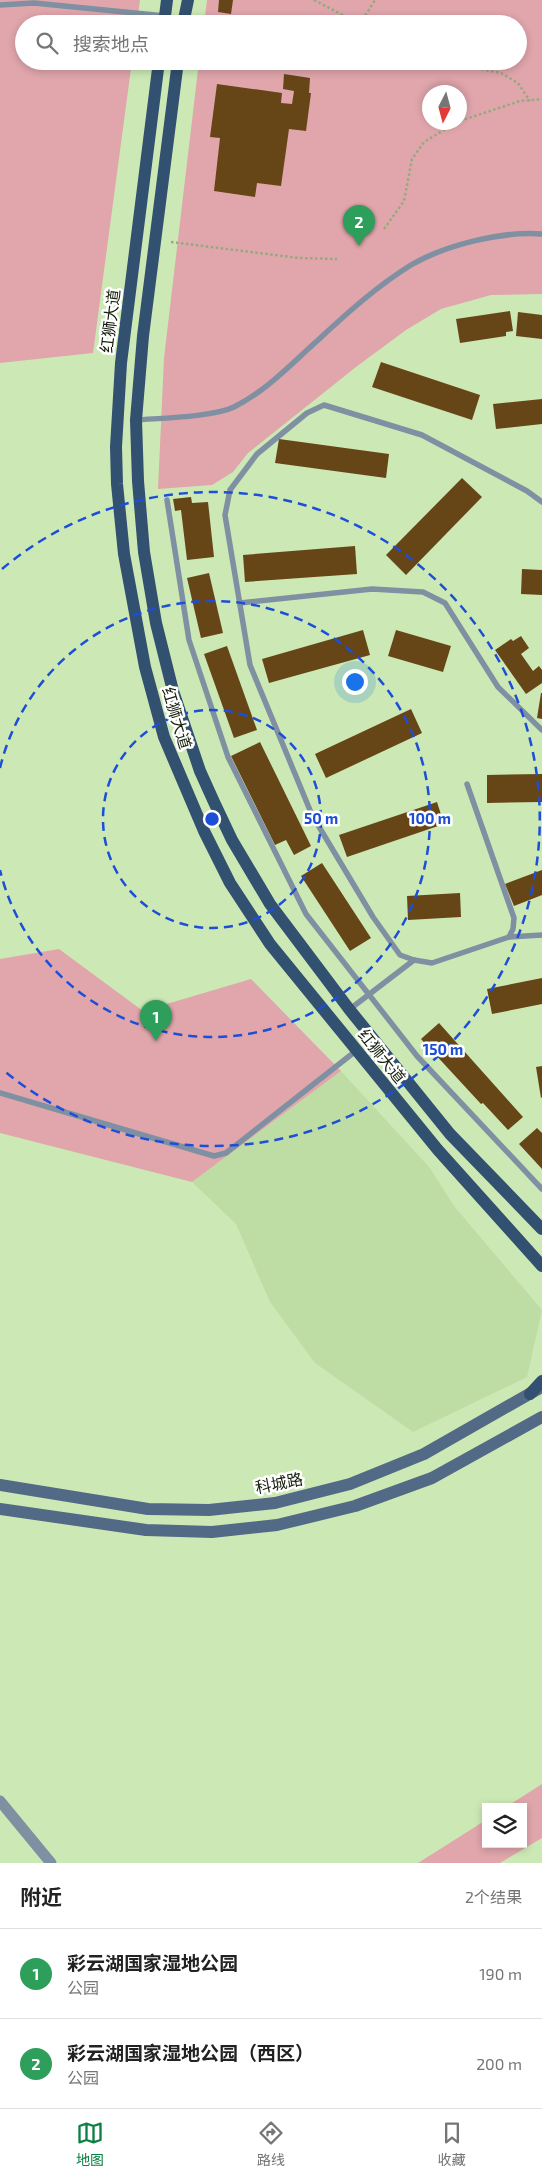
<!DOCTYPE html>
<html lang="zh">
<meta charset="utf-8">
<style>
:root{--surface:#fff;--page:#f2f2f2;--text:#222;--muted:#767676;--line:#e0e0e0;--accent:#0b8043}
body{margin:0;font-family:"Exo 2","Noto Sans SC",sans-serif;background:var(--page);color:var(--text)}
.controls{position:absolute;right:15px;bottom:15px;display:grid;overflow:hidden;border-radius:0px;box-shadow:0 2px 8px #0003}
.controls button{width:45px;height:45px;display:grid;place-items:center;padding:0;border:0;border-bottom:1px solid var(--line);background:var(--surface);color:var(--text);font:25px sans-serif}
.compass{position:absolute;left:422px;top:85px;width:45px;height:45px;border-radius:50%;background:var(--surface);box-shadow:0 2px 8px #0003;rotate:186deg}
.you{position:absolute;left:354px;top:681px;width:18px;height:18px;margin:-12px;border:4px solid #fff;border-radius:50%;background:#1a73e8;box-shadow:0 0 0 8px #1a73e833}
.badge{display:grid;place-items:center;width:32px;height:32px;border-radius:50%;background:var(--accent);color:#fff;font-size:16px;font-weight:700}
.pin{position:absolute;translate:-50% -41px;filter:drop-shadow(0 1px 2px #0008)}
.pin::after{content:'';position:absolute;top:26px;width:18px;height:15px;background:inherit;clip-path:polygon(0 0,100% 0,50% 100%)}
.list{margin:0;padding:0;list-style:none}
h2{display:flex;justify-content:space-between;align-items:center;height:65px;margin:0;padding:0 20px;font-size:21px}
h2 small{font-size:16px;font-weight:400;color:var(--muted)}
.list li{display:grid;grid-template-columns:32px 1fr auto;gap:15px;align-items:center;box-sizing:border-box;height:90px;padding:0 20px;border-top:1px solid var(--line)}
.list b{display:block;font-size:19px;white-space:nowrap}
.list p{margin:0;font-size:16px;white-space:nowrap;color:var(--muted)}
.list em{font-size:16px;font-style:normal;color:var(--muted)}
.icon{flex:none;width:28px;height:28px;fill:none;stroke:currentColor;stroke-width:2;stroke-linecap:round;stroke-linejoin:round}
.map{position:relative;flex:none;width:542px;height:1863px;overflow:hidden}
.search{position:absolute;background:var(--surface);box-shadow:0 2px 8px #0003;left:15px;right:15px;top:15px;height:55px;display:flex;align-items:center;gap:12px;box-sizing:border-box;padding:0 18px;border-radius:28px;color:var(--muted);font-size:19px}
.sheet{height:245px;background:var(--surface)}
nav{display:flex;justify-content:space-around;align-items:center;box-sizing:border-box;height:70px;border-top:1px solid var(--line);background:var(--surface);font-size:14px;color:var(--muted)}
nav a{display:grid;justify-items:center;gap:2px}
nav .on{color:var(--accent)}
.map>svg:first-child{display:block}
.built{fill:#bedda4}
.green{fill:#e0a6ac;fill-rule:evenodd}
.building{fill:#664517}
.lines{fill:none;stroke-linecap:round;stroke-linejoin:round}
.path{stroke:#93aa80;stroke-width:2.5;stroke-dasharray:2.5 2.5;stroke-linecap:butt}
.service{stroke:#7f90a2;stroke-width:5.5}
.minor{stroke:#7f90a2;stroke-width:11}
.secondary{stroke:#526a85;stroke-width:12}
.primary{stroke:#32506f;stroke-width:12}
.ring{fill:none;stroke:#1d4ed8;stroke-width:2.5;stroke-dasharray:9 6}
.labels{text-anchor:middle;stroke-width:5;stroke-linejoin:round;paint-order:stroke}
.street-label{font-size:16px;fill:#151f0c;stroke:#fff}
.centre{fill:#1d4ed8;stroke:#fff;stroke-width:2.5}
.ring-label{font-size:15px;text-anchor:middle;font-weight:bold;fill:#1d4ed8;stroke:#fff;stroke-width:5;stroke-linejoin:round;paint-order:stroke}
</style>
<div class="map">
<svg width="542" height="1863" viewBox="0 0 542 1863">
<rect width="100%" height="100%" fill="#cce9b5"/>
<path class="built" d="M341 1071 430 1168 454 1206 542 1310 527 1377 413 1432 315 1363 270 1302 236 1224 192 1182Z"/>
<g class="green">
<path d="M0 0H140L137 24H24V61H132L93 353 0 363Z"/>
<path d="M207 0H542V294L491 295 441 309 406 330 356 367 248 453 233 472 212 485 158 489 164 358 199 61H518V24H204ZM430 92H460V122H430Z"/>
<path d="M59 949 143 1011 251 979 341 1071 192 1182 0 1133V959Z"/>
<path d="M542 1784V1838L500 1863H418L486 1820V1844H523V1807H506Z"/>
</g>
<g class="building">
<path d="M219 0H233L231 14 218 12Z"/>
<path d="M284 74 310 78 309 93H311L306 131 289 129 281 186 257 183 255 197 214 191 220 138 210 137 217 84 282 93 281 103 292 104 294 91 283 89Z"/>
<path d="M510 311 513 331 506 332V336L460 343 456 319Z"/>
<path d="M518 312 542 315V339L516 336Z"/>
<path d="M381 362 480 395 472 420 372 387Z"/>
<path d="M542 399V424L496 429 493 404Z"/>
<path d="M279 439 389 454 386 478 275 463Z"/>
<path d="M462 478 482 497 406 575 386 555Z"/>
<path d="M191 497 192 503 208 502 214 557 187 560 181 510 175 511 173 499Z"/>
<path d="M355 546 357 574 245 582 243 555Z"/>
<path d="M522 569 542 570V595L521 594Z"/>
<path d="M209 573 223 633 201 638 187 578Z"/>
<path d="M363 630 370 655 269 683 262 659Z"/>
<path d="M396 630 451 646 443 672 388 656Z"/>
<path d="M521 636 529 648 521 654 533 671 539 666 542 670V683L526 694 495 650 511 639 513 641Z"/>
<path d="M227 646 257 730 234 738 204 654Z"/>
<path d="M541 693H542V719L537 718Z"/>
<path d="M411 709 422 733 326 778 315 754Z"/>
<path d="M260 742 311 846 294 855 286 840 275 845 231 756Z"/>
<path d="M542 774V802L487 803V775Z"/>
<path d="M437 802 444 824 347 857 339 835Z"/>
<path d="M322 863 371 938 350 951 301 876Z"/>
<path d="M542 870V895L514 906 505 884Z"/>
<path d="M460 893 461 917 408 920 407 896Z"/>
<path d="M542 978V1004L492 1014 487 989Z"/>
<path d="M439 1023 523 1117 508 1130 483 1103 481 1104 421 1039Z"/>
<path d="M542 1066V1097L541 1098 536 1067Z"/>
<path d="M537 1128 542 1133V1169L519 1144Z"/>
</g>
<g class="lines">
<g class="path">
<path d="M314 0 360 24"/>
<path d="M360 24 375 0"/>
<path d="M437 61 501 73 518 83 530 101"/>
<path d="M460 121 520 101 542 99"/>
<path d="M384 229 404 201 412 159 424 142 457 122"/>
<path d="M171 242 299 258 337 259"/>
</g>
<g class="service">
<path d="M0 5 34 3 165 16"/>
<path d="M136 420C161 418 213 417 234 407 266 391 290 365 317 341 346 314 377 286 411 265 445 245 502 231 542 234"/>
<path d="M167 500 189 640 228 757 306 914 417 1056 542 1189"/>
<path d="M240 603 372 589 423 592 445 603 498 687 542 730"/>
<path d="M467 784 514 918 513 929 509 937 432 963 414 960 400 955 373 917 312 815 250 665 225 515 230 490 257 454 307 413 324 405 422 435 527 491 542 502"/>
<path d="M509 937 542 935"/>
<path d="M350 1009 414 960"/>
<path d="M0 1093 207 1154 214 1156 226 1153 357 1050"/>
</g>
<path class="minor" d="M0 1801 51 1863"/>
<g class="secondary">
<path d="M0 1485 148 1509 209 1510 275 1503 350 1484 424 1454 538 1389"/>
<path d="M0 1509 146 1530 212 1532 277 1525 355 1506 432 1478 542 1417"/>
</g>
<g class="primary">
<path d="M164 24 167 0"/>
<path d="M183 24 188 0"/>
<path d="M159 61 121 363 116 447 117 484 124 554 145 667 164 737 204 831 230 883 270 944 438 1150 542 1266"/>
<path d="M178 61 143 336 136 420 138 481 144 552 156 623 173 691 200 771 214 802 232 840 270 904 349 1009 450 1134 542 1229"/>
<path d="M530 1394 542 1381"/>
</g>
</g>
<g class="ring">
<circle cx="212" cy="819" r="109"/>
<path d="M0 768A218 218 0 1 1 0 870"/>
<path d="M2 569A327 327 0 1 1 2 1069"/>
</g>
<g class="labels">
<g class="street-label">
<text transform="translate(110 321) rotate(-83)" y="6">红狮大道</text>
<text transform="translate(177 718) rotate(73)" y="6">红狮大道</text>
<text transform="translate(382 1056) rotate(51)" y="6">红狮大道</text>
<text transform="translate(279 1483) rotate(-11)" y="6">科城路</text>
</g>
</g>
<circle cx="212" cy="819" r="8" class="centre"/>
<g class="ring-label">
<text x="321" y="824">50 m</text>
<text x="430" y="824">100 m</text>
<text x="443" y="1055">150 m</text>
</g>
</svg>
<div class="controls">
<button><svg class="icon" aria-label="layers" viewBox="0 0 24 24"><path d="M12 4l9 5-9 5-9-5zM3 14l9 5 9-5"/></svg></button>
</div>
<svg class="compass" viewBox="-18 -18 36 36"><path d="M0-13l5 13h-10z" fill="#e53935"/><path d="M0 13l5-13h-10z" fill="#767676"/></svg>
<div class="you"></div>
<div class="pin badge" style="left:156px;top:1041px;background:#2e9e5b">1</div>
<div class="pin badge" style="left:359px;top:246px;background:#2e9e5b">2</div>
<div class="search"><svg class="icon" aria-label="search" viewBox="0 0 24 24"><circle cx="10" cy="10" r="6"/><path d="M15 15l6 6"/></svg>搜索地点</div>
</div>
<section class="sheet">
<h2>附近<small>2个结果</small></h2>
<ul class="list">
<li><span class="badge" style="background:#2e9e5b">1</span><div><b>彩云湖国家湿地公园</b><p>公园</p></div><em>190 m</em></li>
<li><span class="badge" style="background:#2e9e5b">2</span><div><b>彩云湖国家湿地公园（西区）</b><p>公园</p></div><em>200 m</em></li>
</ul>
</section>
<nav>
<a class="on"><svg class="icon" aria-label="map" viewBox="0 0 24 24"><path d="M3 6l6-2 6 2 6-2v14l-6 2-6-2-6 2zM9 4v14M15 6v14"/></svg>地图</a>
<a><svg class="icon" aria-label="directions" viewBox="0 0 24 24"><path d="M12 3l9 9-9 9-9-9zM9 14v-3h6M13 9l2 2-2 2"/></svg>路线</a>
<a><svg class="icon" aria-label="saved" viewBox="0 0 24 24"><path d="M7 4h10v16l-5-4-5 4z"/></svg>收藏</a>
</nav>
